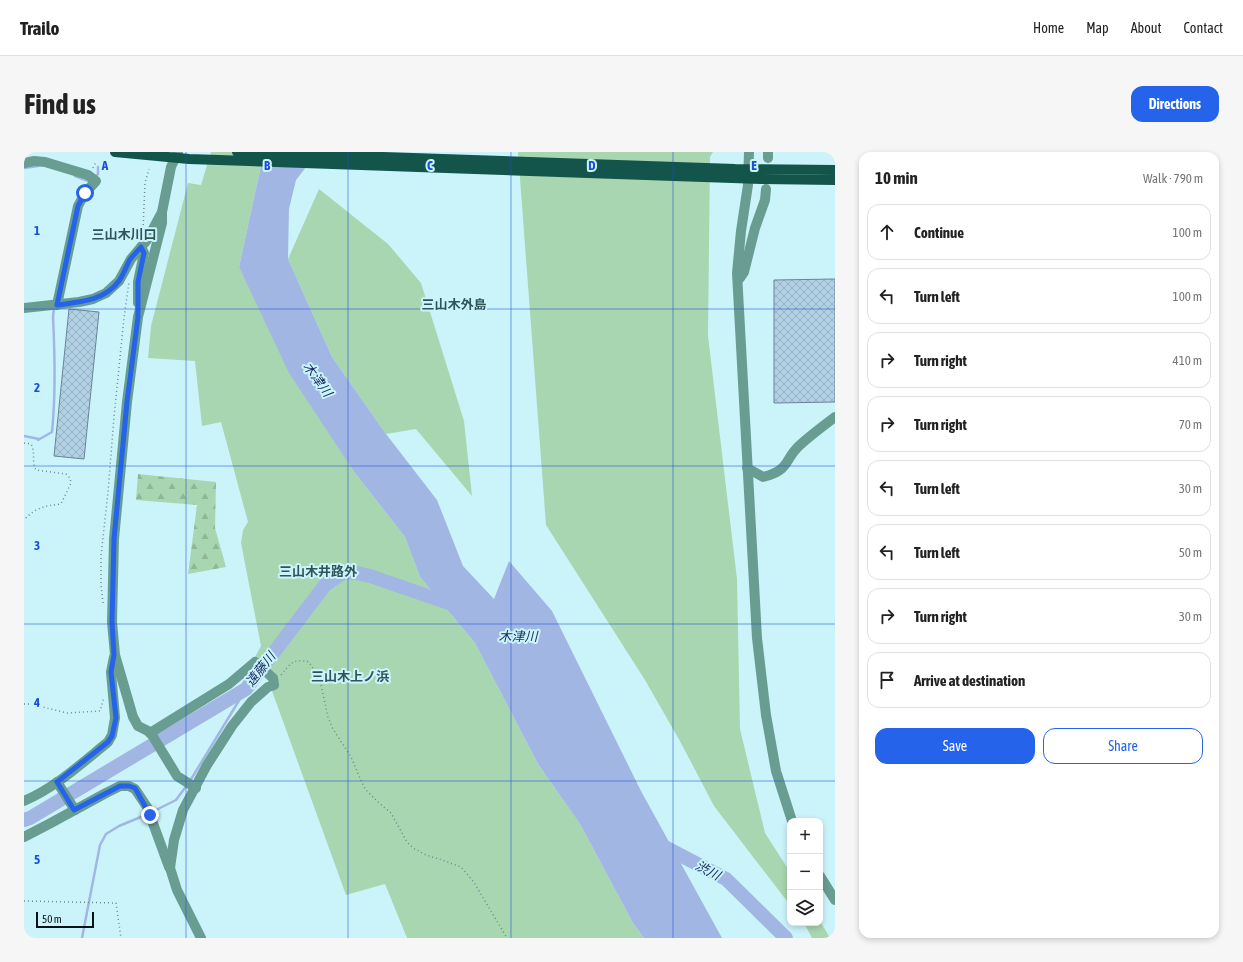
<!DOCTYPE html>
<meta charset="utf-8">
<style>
:root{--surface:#fff;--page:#f6f6f6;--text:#222;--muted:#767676;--line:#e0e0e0;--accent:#2563eb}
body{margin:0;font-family:"Asap Condensed","Noto Sans JP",sans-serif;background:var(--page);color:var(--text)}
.controls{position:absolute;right:12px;bottom:12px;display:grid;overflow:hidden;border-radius:8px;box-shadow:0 2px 6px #0003}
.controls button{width:36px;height:36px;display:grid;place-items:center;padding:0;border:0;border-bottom:1px solid var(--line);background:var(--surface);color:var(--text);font:20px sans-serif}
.scale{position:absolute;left:12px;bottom:10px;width:58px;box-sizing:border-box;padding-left:4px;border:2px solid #041315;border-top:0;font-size:11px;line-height:14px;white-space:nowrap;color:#041315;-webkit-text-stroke:3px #cbf4fa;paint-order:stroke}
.stop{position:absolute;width:12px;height:12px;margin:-9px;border:3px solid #2563eb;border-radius:50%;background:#fff}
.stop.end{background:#2563eb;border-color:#fff;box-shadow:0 1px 4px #0008}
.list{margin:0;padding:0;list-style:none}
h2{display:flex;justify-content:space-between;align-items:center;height:52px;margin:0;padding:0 16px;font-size:17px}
h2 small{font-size:13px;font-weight:400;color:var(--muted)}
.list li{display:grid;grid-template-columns:26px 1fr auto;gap:12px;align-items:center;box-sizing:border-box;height:56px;margin:0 8px 8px;padding:0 8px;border:1px solid var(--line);border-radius:12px}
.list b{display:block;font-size:15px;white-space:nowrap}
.list em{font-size:13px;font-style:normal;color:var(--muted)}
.actions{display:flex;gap:8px;padding:12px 16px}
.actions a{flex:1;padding:9px 0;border:1px solid var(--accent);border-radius:12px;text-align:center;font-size:14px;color:var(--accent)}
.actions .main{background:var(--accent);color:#fff}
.icon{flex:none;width:22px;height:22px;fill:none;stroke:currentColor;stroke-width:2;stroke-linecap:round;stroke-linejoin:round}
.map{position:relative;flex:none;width:811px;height:786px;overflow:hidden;border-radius:12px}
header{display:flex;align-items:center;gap:24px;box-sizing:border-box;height:56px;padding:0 20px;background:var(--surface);border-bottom:1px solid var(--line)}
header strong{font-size:19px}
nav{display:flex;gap:22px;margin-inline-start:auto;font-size:14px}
.intro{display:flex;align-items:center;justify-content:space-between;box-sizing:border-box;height:96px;padding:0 24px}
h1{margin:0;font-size:28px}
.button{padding:10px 18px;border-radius:12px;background:var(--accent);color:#fff;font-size:14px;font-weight:700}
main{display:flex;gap:24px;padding:0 24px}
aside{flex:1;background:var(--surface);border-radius:12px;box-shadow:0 2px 6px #0003}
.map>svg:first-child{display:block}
.grass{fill:#a8d6b0}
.forest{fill:url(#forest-firs)}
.water{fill:#a2b6e4}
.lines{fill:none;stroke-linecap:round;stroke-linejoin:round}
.stream{stroke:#a2b6e4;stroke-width:2.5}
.river{stroke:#a2b6e4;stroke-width:14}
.building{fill:url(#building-cross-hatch);stroke:#688497}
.path{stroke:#6d8a8e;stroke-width:1.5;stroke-dasharray:1 3;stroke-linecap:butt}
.minor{stroke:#699d92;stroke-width:10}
.major{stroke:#13554a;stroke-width:10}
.route{stroke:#2563eb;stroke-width:5}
.grid{fill:none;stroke:#1d4ed8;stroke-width:1;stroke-opacity:0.55}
.labels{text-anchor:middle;stroke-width:4;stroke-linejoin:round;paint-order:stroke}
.neighbourhood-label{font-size:13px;font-weight:bold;fill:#2e5359;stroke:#cbf4fa}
.water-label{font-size:13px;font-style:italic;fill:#1a2c64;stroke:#cbf4fa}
.grid-label{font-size:13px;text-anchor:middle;font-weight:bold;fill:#1d4ed8;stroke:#cbf4fa;stroke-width:4;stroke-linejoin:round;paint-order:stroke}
</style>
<header>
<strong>Trailo</strong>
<nav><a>Home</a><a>Map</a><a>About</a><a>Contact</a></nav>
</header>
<div class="intro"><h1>Find us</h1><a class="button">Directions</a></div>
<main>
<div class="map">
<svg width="811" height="786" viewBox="0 0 811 786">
<defs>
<pattern id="forest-firs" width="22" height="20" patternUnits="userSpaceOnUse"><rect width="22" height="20" fill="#a8d6b0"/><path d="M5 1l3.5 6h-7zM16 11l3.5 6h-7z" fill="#8fb796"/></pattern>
<pattern id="building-cross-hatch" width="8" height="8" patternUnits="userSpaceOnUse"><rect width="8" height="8" fill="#b2d0e4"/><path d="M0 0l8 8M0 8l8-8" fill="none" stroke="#97b2c3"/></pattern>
</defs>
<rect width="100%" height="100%" fill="#cbf4fa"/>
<g class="grass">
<path d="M187 0H240L215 115 310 287 331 321 381 385 396 425 451 491 514 612 556 672 609 771 620 786H383L361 732 322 743 248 539 252 535V522L231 505 237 494 217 391 219 378 224 370 197 270 178 274 171 209 124 206 127 174 164 31 177 33Z"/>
<path d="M494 0H689L686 5 684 184 713 427 716 577 741 681 766 720V753L690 654 657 591 621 528 522 373Z"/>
<path d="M295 37 364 92 397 131 440 269 448 344 392 277 362 282 308 205 264 107Z"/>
<path d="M796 769 806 786H788L780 771H796Z"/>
</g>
<path class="forest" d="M114 322 192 330 191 376 202 415 164 422 173 353 112 348Z"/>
<path class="water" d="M240 0H294L272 28 265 57 264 107 308 205 362 282 413 348 439 414 470 447 485 409 528 459 617 639 698 786H620L609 771 556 672 514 612 451 491 396 425 381 385 331 321 265 221 215 115Z"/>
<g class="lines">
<g class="stream">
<path d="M0 16 14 14"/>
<path d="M51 24 67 30"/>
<path d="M71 25 74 22V15"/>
<path d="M0 284 15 287"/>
<path d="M14 288 28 280C32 241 31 204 29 165L30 156"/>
<path d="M166 629 222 537"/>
<path d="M128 660 152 648 163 633"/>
<path d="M58 786 76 693 82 682 95 674 124 662"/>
</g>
<g class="river">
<path d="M0 668 6 666 222 537 301 433 320 420 333 421 346 424 433 454"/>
<path d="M635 692 702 727 762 786"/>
</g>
</g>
<g class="building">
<path d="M811 127V250L750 251V128Z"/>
<path d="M45 157 75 160 60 307 30 304Z"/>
</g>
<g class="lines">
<g class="path">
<path d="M69 16 72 10"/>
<path d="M119 77 121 31 125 17"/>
<path d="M0 291 7 292C12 301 7 310 12 318L42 322 46 326 47 331 37 352C21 354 12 355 0 368"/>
<path d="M79 451 77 433V404L84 340 90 265 100 166 105 130"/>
<path d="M257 523C266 512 269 506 285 510L292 521 297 533 304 565 309 577 327 605 335 624 341 637 355 651 367 661 383 690 389 696 402 703 418 708 437 715 449 729 483 786"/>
<path d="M0 552H7L43 561 76 559 80 545"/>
<path d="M0 749 92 751 97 786"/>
</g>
<g class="minor">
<path d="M725 0 724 33 717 79 713 121 733 486 742 563 752 619 768 669"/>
<path d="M744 6V0"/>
<path d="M0 11 10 9 21 10 64 23 72 29 61 41 54 54 33 153"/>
<path d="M138 60V71L114 165 103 250 90 387 88 470 91 503 109 565 114 574 124 579 128 583 153 624 172 636"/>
<path d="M716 126 720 120 731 76 741 48 742 37"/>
<path d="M114 151V130L120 101 117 95"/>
<path d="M0 156 55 150 69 147 82 141 95 129 107 107 123 88 138 60 147 15 154 0"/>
<path d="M723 316 739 325C767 318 760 307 776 293 787 283 799 274 811 265"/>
<path d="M126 581 205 532 231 510 249 526 250 533 244 535 227 550 208 574 183 613 159 658 150 688 146 716 153 738 177 786"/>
<path d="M33 630 51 658"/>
<path d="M0 649C31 636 58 611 84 590L88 583 91 566 87 520 90 505"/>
<path d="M0 685 25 672 82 641 96 634H105L111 637 123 655 145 715"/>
<path d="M796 724 811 748"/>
</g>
<g class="major">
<path d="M91 0 165 7 737 27 811 28"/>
<path d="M213 0 711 17 811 18"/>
</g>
</g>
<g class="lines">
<path class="route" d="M61 41 54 54 33 153C56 150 80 149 95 129 99 123 102 116 105 109 108 104 113 100 117 95L120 101 114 130V165L103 250 90 387 88 470 90 503 87 520 92 566 88 584 84 590 33 630 50 658 96 634H105L111 636 126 663"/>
</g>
<path class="grid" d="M162 0V786M324 0V786M487 0V786M649 0V786M0 157H811M0 314H811M0 472H811M0 629H811"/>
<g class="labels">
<g class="neighbourhood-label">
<text x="100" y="87">三山木川口</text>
<text x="430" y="157">三山木外島</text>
<text x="294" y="424">三山木井路外</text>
<text x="326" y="529">三山木上ノ浜</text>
</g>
<g class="water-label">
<text transform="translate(294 227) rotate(54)" y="5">木津川</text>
<text x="494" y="489">木津川</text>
<text transform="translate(236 517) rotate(-52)" y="5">遠藤川</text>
<text transform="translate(684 718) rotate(27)" y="5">渋川</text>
</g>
</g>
<g class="grid-label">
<text x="81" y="18">A</text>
<text x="243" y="18">B</text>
<text x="406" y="18">C</text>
<text x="568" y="18">D</text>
<text x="730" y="18">E</text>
<text x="13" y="83">1</text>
<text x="13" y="240">2</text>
<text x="13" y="398">3</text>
<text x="13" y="555">4</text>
<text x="13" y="712">5</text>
</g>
</svg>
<div class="controls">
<button>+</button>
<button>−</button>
<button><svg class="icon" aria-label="layers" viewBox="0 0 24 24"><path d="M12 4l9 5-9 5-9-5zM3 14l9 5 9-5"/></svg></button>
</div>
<div class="scale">50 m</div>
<div class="stop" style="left:61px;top:41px"></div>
<div class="stop end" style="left:126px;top:663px"></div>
</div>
<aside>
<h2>10 min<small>Walk · 790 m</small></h2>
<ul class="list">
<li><svg class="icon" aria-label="ahead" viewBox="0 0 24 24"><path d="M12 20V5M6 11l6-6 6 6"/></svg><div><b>Continue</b></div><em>100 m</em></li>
<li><svg class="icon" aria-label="left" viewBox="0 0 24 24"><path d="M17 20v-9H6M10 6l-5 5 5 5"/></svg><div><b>Turn left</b></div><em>100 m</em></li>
<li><svg class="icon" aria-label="right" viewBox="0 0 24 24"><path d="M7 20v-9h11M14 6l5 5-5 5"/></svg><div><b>Turn right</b></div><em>410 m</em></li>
<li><svg class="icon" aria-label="right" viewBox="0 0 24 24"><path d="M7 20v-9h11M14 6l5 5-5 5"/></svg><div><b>Turn right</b></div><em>70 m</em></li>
<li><svg class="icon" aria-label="left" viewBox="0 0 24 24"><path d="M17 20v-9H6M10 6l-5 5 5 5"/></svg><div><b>Turn left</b></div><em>30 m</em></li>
<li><svg class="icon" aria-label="left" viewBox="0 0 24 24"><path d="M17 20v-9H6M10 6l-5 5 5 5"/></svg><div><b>Turn left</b></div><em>50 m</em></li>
<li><svg class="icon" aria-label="right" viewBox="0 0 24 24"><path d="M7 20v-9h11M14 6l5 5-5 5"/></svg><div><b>Turn right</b></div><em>30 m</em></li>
<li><svg class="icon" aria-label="arrive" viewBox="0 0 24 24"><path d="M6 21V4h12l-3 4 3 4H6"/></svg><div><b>Arrive at destination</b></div></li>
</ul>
<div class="actions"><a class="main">Save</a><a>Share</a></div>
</aside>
</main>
